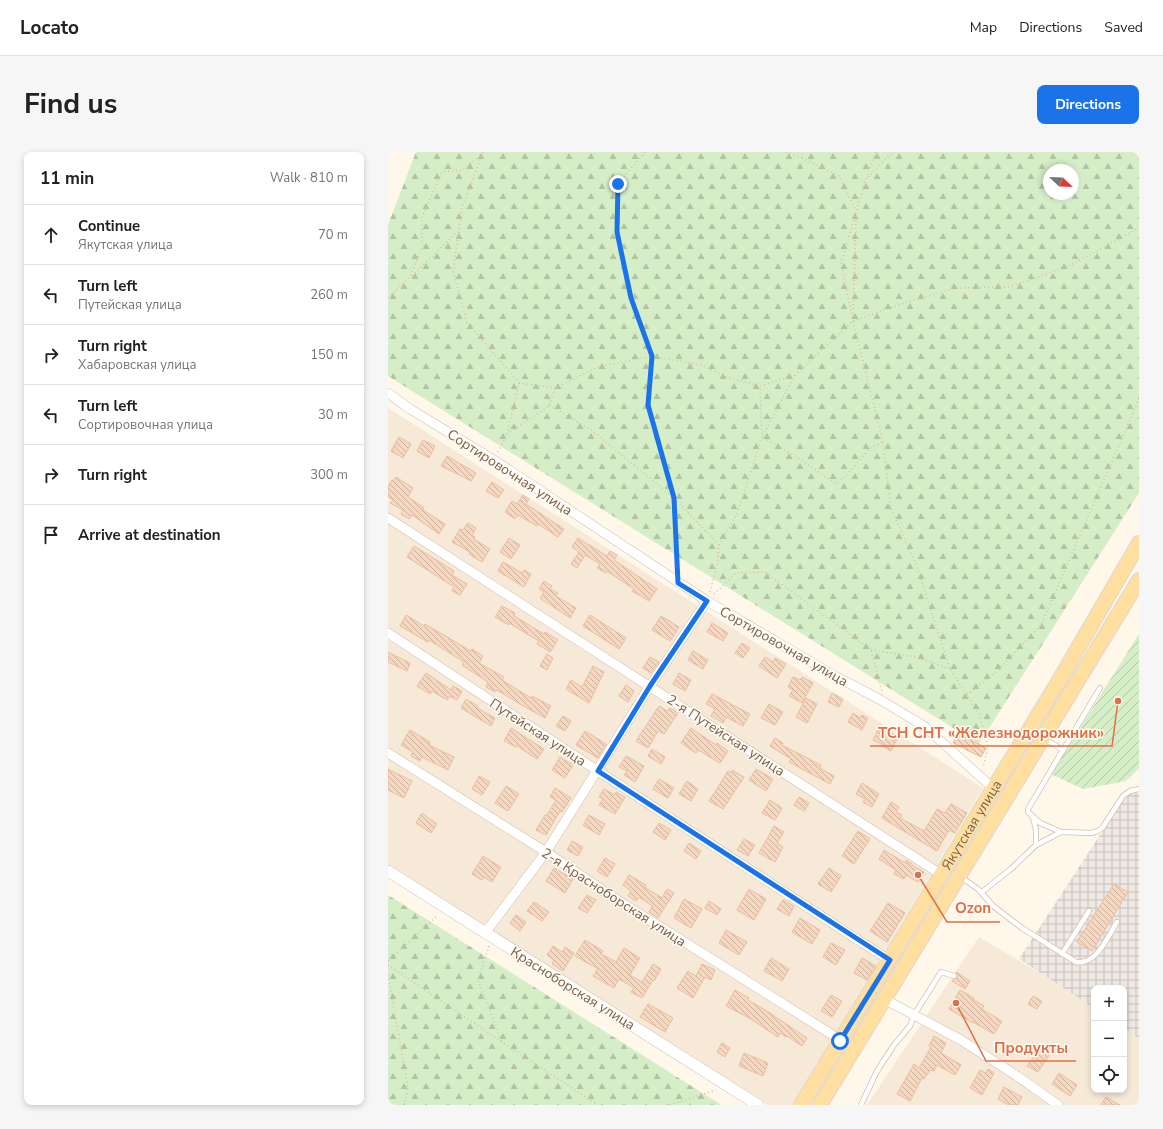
<!DOCTYPE html>
<meta charset="utf-8">
<style>
:root{--surface:#fff;--page:#f6f6f6;--text:#202124;--muted:#757577;--line:#e0e0e0;--accent:#1a73e8}
body{margin:0;font-family:"Nunito Sans",sans-serif;background:var(--page);color:var(--text)}
.controls{position:absolute;right:12px;bottom:12px;display:grid;overflow:hidden;border-radius:8px;box-shadow:0 2px 6px #0003}
.controls button{width:36px;height:36px;display:grid;place-items:center;padding:0;border:0;border-bottom:1px solid var(--line);background:var(--surface);color:var(--text);font:20px sans-serif}
.compass{position:absolute;left:655px;top:12px;width:36px;height:36px;border-radius:50%;background:var(--surface);box-shadow:0 2px 6px #0003;rotate:113deg}
.stop{position:absolute;width:12px;height:12px;margin:-9px;border:3px solid #1a73e8;border-radius:50%;background:#fff}
.stop.end{background:#1a73e8;border-color:#fff;box-shadow:0 1px 4px #0008}
.list{margin:0;padding:0;list-style:none}
h2{display:flex;justify-content:space-between;align-items:center;height:52px;margin:0;padding:0 16px;font-size:17px}
h2 small{font-size:13px;font-weight:400;color:var(--muted)}
.list li{display:grid;grid-template-columns:26px 1fr auto;gap:12px;align-items:center;box-sizing:border-box;height:60px;padding:0 16px;border-top:1px solid var(--line)}
.list b{display:block;font-size:15px;white-space:nowrap}
.list p{margin:0;font-size:13px;white-space:nowrap;color:var(--muted)}
.list em{font-size:13px;font-style:normal;color:var(--muted)}
.icon{flex:none;width:22px;height:22px;fill:none;stroke:currentColor;stroke-width:2;stroke-linecap:round;stroke-linejoin:round}
.map{position:relative;flex:none;width:751px;height:953px;overflow:hidden;border-radius:8px}
header{display:flex;align-items:center;gap:24px;box-sizing:border-box;height:56px;padding:0 20px;background:var(--surface);border-bottom:1px solid var(--line)}
header strong{font-size:19px}
nav{display:flex;gap:22px;margin-inline-start:auto;font-size:14px}
.intro{display:flex;align-items:center;justify-content:space-between;box-sizing:border-box;height:96px;padding:0 24px}
h1{margin:0;font-size:28px}
.button{padding:10px 18px;border-radius:8px;background:var(--accent);color:#fff;font-size:14px;font-weight:700}
main{display:flex;gap:24px;padding:0 24px}
aside{flex:1;background:var(--surface);border-radius:8px;box-shadow:0 2px 6px #0003}
.map>svg:first-child{display:block}
.residential{fill:#f6e9d8}
.industrial{fill:url(#industrial-grid)}
.forest{fill:url(#forest-firs);fill-rule:evenodd}
.garden{fill:url(#garden-furrows)}
.building{fill:url(#building-back-hatch);stroke:#eabe9f}
.lines{fill:none;stroke-linecap:round;stroke-linejoin:round}
.service-casing{stroke:#d2bfae;stroke-width:6}
.minor-casing{stroke:#d2bfae;stroke-width:10}
.tertiary-casing{stroke:#d2bfae;stroke-width:12}
.primary-casing{stroke:#ddd5d0;stroke-width:16}
.path{stroke:#dcbaa2;stroke-width:1.5;stroke-dasharray:1 3;stroke-linecap:butt}
.service{stroke:#fff;stroke-width:4.5}
.minor{stroke:#fff;stroke-width:9}
.tertiary{stroke:#fff;stroke-width:11}
.primary{stroke:#ffdfa0;stroke-width:14}
.route{stroke:#1a73e8;stroke-width:5}
.labels{text-anchor:middle;stroke-width:3;stroke-linejoin:round;paint-order:stroke}
.street-label{font-size:14px;fill:#7c5e4a;stroke:#fffaf2}
.leader{fill:none;stroke:#de7048;stroke-width:1.5}
.callout-dot{fill:#de7048;stroke:#fffaf2;stroke-width:1.5}
.callout-label{font-size:15px;text-anchor:middle;font-weight:bold;fill:#de7048;stroke:#fffaf2;stroke-width:3;stroke-linejoin:round;paint-order:stroke}
</style>
<header>
<strong>Locato</strong>
<nav><a>Map</a><a>Directions</a><a>Saved</a></nav>
</header>
<div class="intro"><h1>Find us</h1><a class="button">Directions</a></div>
<main>
<aside>
<h2>11 min<small>Walk · 810 m</small></h2>
<ul class="list">
<li><svg class="icon" aria-label="ahead" viewBox="0 0 24 24"><path d="M12 20V5M6 11l6-6 6 6"/></svg><div><b>Continue</b><p>Якутская улица</p></div><em>70 m</em></li>
<li><svg class="icon" aria-label="left" viewBox="0 0 24 24"><path d="M17 20v-9H6M10 6l-5 5 5 5"/></svg><div><b>Turn left</b><p>Путейская улица</p></div><em>260 m</em></li>
<li><svg class="icon" aria-label="right" viewBox="0 0 24 24"><path d="M7 20v-9h11M14 6l5 5-5 5"/></svg><div><b>Turn right</b><p>Хабаровская улица</p></div><em>150 m</em></li>
<li><svg class="icon" aria-label="left" viewBox="0 0 24 24"><path d="M17 20v-9H6M10 6l-5 5 5 5"/></svg><div><b>Turn left</b><p>Сортировочная улица</p></div><em>30 m</em></li>
<li><svg class="icon" aria-label="right" viewBox="0 0 24 24"><path d="M7 20v-9h11M14 6l5 5-5 5"/></svg><div><b>Turn right</b></div><em>300 m</em></li>
<li><svg class="icon" aria-label="arrive" viewBox="0 0 24 24"><path d="M6 21V4h12l-3 4 3 4H6"/></svg><div><b>Arrive at destination</b></div></li>
</ul>
</aside>
<div class="map">
<svg width="751" height="953" viewBox="0 0 751 953">
<defs>
<pattern id="industrial-grid" width="8" height="8" patternUnits="userSpaceOnUse"><rect width="8" height="8" fill="#efe9e3"/><path d="M0 4h8M4 0v8" fill="none" stroke="#c7c0ba"/></pattern>
<pattern id="forest-firs" width="22" height="20" patternUnits="userSpaceOnUse"><rect width="22" height="20" fill="#d5eec7"/><path d="M5 1l3.5 6h-7zM16 11l3.5 6h-7z" fill="#b2c4a4"/></pattern>
<pattern id="garden-furrows" width="10" height="10" patternUnits="userSpaceOnUse"><rect width="10" height="10" fill="#d5eec7"/><path d="M-1 1l2-2M0 10L10 0M9 11l2-2" fill="none" stroke="#b2c4a4"/></pattern>
<pattern id="building-back-hatch" width="6" height="6" patternUnits="userSpaceOnUse"><rect width="6" height="6" fill="#f6d7c0"/><path d="M-1 5l2 2M0 0l6 6M5-1l2 2" fill="none" stroke="#ccb29e"/></pattern>
</defs>
<rect width="100%" height="100%" fill="#fef7ea"/>
<g class="residential">
<path d="M0 256 595 636 404 953H380L0 714Z"/>
<path d="M591 785 706 853V938H736V871L751 879V953H479Z"/>
</g>
<path class="industrial" d="M742 637 751 642V886L736 876V836H706V856L631 807Z"/>
<g class="forest">
<path d="M28 0H751V341L591 592 0 224V73ZM661 18H685V42H661Z"/>
<path d="M0 743 332 952V953H0Z"/>
</g>
<path class="garden" d="M751 482V616L738 629 695 637 663 622Z"/>
<g class="building">
<path d="M11 285 23 292 15 306 3 299Z"/>
<path d="M35 288 47 294 41 306 29 299Z"/>
<path d="M59 304 88 321 83 329 53 314Z"/>
<path d="M8 325 25 336 20 345 36 356 35 358 57 372 51 382 24 363 21 367 13 362 15 358 2 351 5 348 0 345V334L4 328 5 329Z"/>
<path d="M104 330 116 338 110 346 98 339Z"/>
<path d="M135 343 141 347 138 352 176 377 170 385 150 372 149 374 130 363 127 367 117 360 124 349 129 352Z"/>
<path d="M80 371 88 376 84 384 87 385 86 387 102 397 94 410 81 402 82 400 64 390 72 377 75 378Z"/>
<path d="M121 386 132 393 123 407 112 400Z"/>
<path d="M190 386 219 404 222 399 229 403 226 408 269 437 261 449 244 439 246 437 219 419 218 421 209 416 212 412 197 403 189 416 183 412 191 400 184 395Z"/>
<path d="M26 394 66 419 64 423 79 432 72 443 64 439 66 435 19 405Z"/>
<path d="M115 410 134 421 136 418 143 422 136 435 110 419Z"/>
<path d="M156 429 164 434 162 437 170 441 168 444 188 456 182 466 152 446 156 440 151 437Z"/>
<path d="M114 454 127 461 126 464 156 482 157 480 170 488 162 500 149 492 151 489 121 471V473L107 465Z"/>
<path d="M18 463 36 474 37 472 83 499 84 497 95 504 91 511 116 525 114 528 143 546 144 544 163 554 157 566 132 552 109 538 107 540 98 535 100 530 74 513 76 510 41 488 40 490 12 474Z"/>
<path d="M202 463 238 486 231 497 195 474Z"/>
<path d="M273 464 291 475 282 489 264 478Z"/>
<path d="M324 471 340 481 335 489 319 480Z"/>
<path d="M354 491 362 496 355 506 347 501Z"/>
<path d="M305 499 320 508 315 517 300 508Z"/>
<path d="M0 500 22 511 19 519 0 510Z"/>
<path d="M159 502 165 506 159 518 152 514Z"/>
<path d="M262 505 271 510 263 521 255 516Z"/>
<path d="M377 505 385 510 387 506 398 512 389 526 371 514Z"/>
<path d="M205 514 216 520 201 551 178 537 183 528 194 535Z"/>
<path d="M38 521 63 538 65 534 74 539 69 548 62 544 59 548 44 539 42 542 29 534Z"/>
<path d="M291 521 303 528 297 539 285 532Z"/>
<path d="M405 525 412 528 414 525 425 531 414 551 401 544 405 538 400 535Z"/>
<path d="M238 533 246 539 240 550 231 544Z"/>
<path d="M444 541 455 547 451 555 440 550Z"/>
<path d="M324 542 362 562 355 574 338 565 335 571 323 564 327 557 318 552Z"/>
<path d="M418 546 429 552 419 571 408 565Z"/>
<path d="M78 547 90 554 89 556 107 566 103 574 73 556Z"/>
<path d="M381 552 395 560 387 573 373 566Z"/>
<path d="M271 554 279 559 282 556 290 561 276 582 270 579 260 596 248 589Z"/>
<path d="M465 561 472 566 474 563 480 566 474 578 460 570Z"/>
<path d="M175 564 183 569 177 579 168 574Z"/>
<path d="M123 576 156 597 149 607 128 593V595L116 589Z"/>
<path d="M303 576 328 593 329 591 340 599 332 611 310 598 308 601 293 591Z"/>
<path d="M22 578 42 590 41 593 66 605 60 618 34 605 32 609 23 604 25 600 13 593Z"/>
<path d="M490 578 500 583 501 580 510 585 503 599 493 594 494 592 485 588Z"/>
<path d="M197 579 218 592 210 606 188 593Z"/>
<path d="M570 581 598 596 593 605 565 591Z"/>
<path d="M387 586 395 591 394 593 433 613 432 616 446 624 442 632 401 610 403 607 382 594Z"/>
<path d="M264 597 277 605 273 612 260 604Z"/>
<path d="M238 604 256 614 247 630 236 623 239 619 231 615Z"/>
<path d="M172 605 185 613 177 626 164 618Z"/>
<path d="M0 617 24 629 16 646 0 638Z"/>
<path d="M368 617 385 627 378 639 361 628Z"/>
<path d="M344 618 356 625 335 657 321 649 340 619 343 621Z"/>
<path d="M91 624 102 630 94 643 84 637Z"/>
<path d="M271 627 286 636 280 646 265 637Z"/>
<path d="M299 629 310 637 303 649 291 642Z"/>
<path d="M474 631 491 642 484 655 475 650 477 647 468 642Z"/>
<path d="M118 634 131 642 120 659 107 651Z"/>
<path d="M167 636 183 646 174 660 172 659 158 683 148 678 157 663H159L168 648 162 645Z"/>
<path d="M216 637 227 643 228 640 237 645 227 662 211 653 215 647 211 645Z"/>
<path d="M411 645 421 651 416 659 406 653Z"/>
<path d="M382 648 394 656 387 668 374 661Z"/>
<path d="M503 650 511 655 508 660 514 663 512 666 536 679 549 657 557 661 563 652 579 661 567 681 561 678 549 699 494 666Z"/>
<path d="M34 661 49 672 43 681 28 671Z"/>
<path d="M201 663 217 672 211 683 195 673Z"/>
<path d="M271 671 283 678 277 688 265 680Z"/>
<path d="M386 674 396 680 389 691 395 695 387 710 371 701Z"/>
<path d="M470 679 482 687 466 712 454 704Z"/>
<path d="M356 687 367 693 360 704 349 698Z"/>
<path d="M184 689 195 695 190 704 179 698Z"/>
<path d="M301 691 313 699 308 707 296 699Z"/>
<path d="M496 698 517 711 518 708 524 712V713L536 720 530 730 518 723 516 727 506 722 508 718 491 707Z"/>
<path d="M95 704 113 715 104 730 96 725 94 728 84 722Z"/>
<path d="M217 706 227 712 219 725 209 719Z"/>
<path d="M166 716 185 727 177 741 158 729Z"/>
<path d="M441 716 453 724 443 740 430 732Z"/>
<path d="M241 723 258 733 257 735 274 746 279 737 286 741 270 766 261 760 265 754 251 745 248 749 240 744 243 739 235 733Z"/>
<path d="M726 732 740 740 704 799 689 790Z"/>
<path d="M361 737 378 747 366 768 349 758Z"/>
<path d="M199 743 208 748 199 761 190 756Z"/>
<path d="M296 747 314 757 303 776 286 766Z"/>
<path d="M395 748 406 754 401 764 389 757Z"/>
<path d="M321 749 333 757 329 763 317 756Z"/>
<path d="M146 750 161 760 154 769 139 759Z"/>
<path d="M500 751 517 761 499 790 482 779Z"/>
<path d="M128 763 138 770 132 779 122 771Z"/>
<path d="M412 766 432 778 424 792 404 780Z"/>
<path d="M338 778 359 790 351 803 331 791Z"/>
<path d="M197 788 215 799 213 802 228 810 236 796 252 806 242 823 254 830 265 812 273 817 266 829 265 828 254 846 243 840 246 836 231 827 226 836 205 824 210 817 187 804Z"/>
<path d="M443 791 457 798 448 813 435 805Z"/>
<path d="M165 794 174 800 177 795 186 801 175 819 164 812 166 808 159 803Z"/>
<path d="M383 806 401 817 394 829 376 819Z"/>
<path d="M474 806 488 814 479 828 466 821Z"/>
<path d="M314 812 327 818 323 828 317 825 305 846 289 836 300 819 308 824Z"/>
<path d="M568 820 582 829 577 837 564 829 569 825Z"/>
<path d="M347 838 361 846 360 848 379 859 419 886 414 894 399 884 398 885 392 881 390 885 361 866 338 854Z"/>
<path d="M572 838 586 846 585 847 596 854 594 857 614 869 606 882 585 870V871L561 857Z"/>
<path d="M443 843 454 849 444 865 433 859Z"/>
<path d="M645 844 654 849 649 857 640 852Z"/>
<path d="M260 852 285 866 277 880 252 865Z"/>
<path d="M546 884 558 891 553 901 573 913 567 923 549 913 546 919 542 918 536 927 534 926 522 949 509 942 526 912 531 916 543 895 541 894Z"/>
<path d="M334 891 342 896 337 905 329 900Z"/>
<path d="M647 893 662 902 650 920 639 914 647 903 642 900Z"/>
<path d="M356 901 380 911 375 924 351 914Z"/>
<path d="M600 917 606 921 594 943 582 936 592 918 598 921Z"/>
<path d="M671 921 689 933 682 944 664 932Z"/>
<path d="M616 935 634 945 630 953H621L610 947Z"/>
<path d="M718 945 732 953H713Z"/>
</g>
<g class="lines">
<g class="service-casing">
<g id="service">
<path d="M657 587 675 598 640 657V660L652 671 673 680 703 681 710 679 715 675 735 644 742 639 751 637"/>
<path d="M675 598 712 536"/>
<path d="M645 665 648 678V693"/>
<path d="M573 725 590 737 605 754 634 776 688 810C709 813 720 784 729 770"/>
<path d="M594 740 624 716 648 693 673 680"/>
<path d="M674 802 701 759"/>
<path d="M473 953 489 919 506 893 522 874 526 863 553 820 566 824"/>
</g>
</g>
<g class="minor-casing">
<g id="minor">
<path d="M0 241 22 257 106 308 319 449 447 524 491 547 536 574 605 636"/>
<path d="M0 366 554 723"/>
<path d="M0 481 210 619 501 808"/>
<path d="M0 601 158 700 228 747 443 882 452 889"/>
<path d="M97 781 158 700 262 534 319 449"/>
<path d="M496 847 573 888 629 924 670 953"/>
</g>
</g>
<g class="tertiary-casing">
<path id="tertiary" d="M0 719 370 953"/>
</g>
<g class="primary-casing">
<g id="primary">
<path id="s1" d="M413 953 672 527 751 391"/>
<path d="M432 953 751 428"/>
</g>
</g>
<g class="path">
<path d="M95 0 74 56 65 119 79 170 131 231 119 282 110 300"/>
<path d="M257 0 230 32 229 80 243 146 264 204 313 213 339 225 372 234 407 223 465 169 510 153 567 136 621 135 681 114 751 76"/>
<path d="M398 0 414 6 415 0"/>
<path d="M488 0 478 26 453 112 465 169 495 290 503 357 528 412 562 517 591 562 600 594 595 616"/>
<path d="M414 6 451 24 468 59"/>
<path d="M480 25 505 0"/>
<path d="M24 124 70 79"/>
<path d="M0 146 22 125 34 96V65L54 20 74 18 94 2"/>
<path d="M465 165 468 63"/>
<path d="M407 223 374 285 407 304 448 332 459 323 482 296 495 290"/>
<path d="M131 231 167 236 210 215 264 204 260 253 286 346 289 418"/>
<path d="M161 254 170 258 203 278 286 346 331 393"/>
<path d="M119 282 161 254 167 236"/>
<path d="M322 440 329 413 331 393 349 362 374 285 372 234"/>
<path d="M326 442 348 421 377 420 483 498 494 539"/>
<path d="M483 498 528 505 562 517"/>
<path d="M579 543 609 519 653 473 751 247"/>
<path d="M101 794 90 828 114 890"/>
<path d="M0 809 50 763"/>
<path d="M0 813 114 890 210 953"/>
<path d="M0 823 20 936 16 953"/>
<path d="M282 953 328 938"/>
</g>
<use href="#service" class="service"/>
<use href="#minor" class="minor"/>
<use href="#tertiary" class="tertiary"/>
<use href="#primary" class="primary"/>
</g>
<g class="lines">
<path class="route" d="M230 32 229 80 243 146 264 204 260 253 286 346 290 431 319 449 262 534 210 619 502 808 452 889"/>
</g>
<g class="labels">
<g class="street-label">
<text transform="translate(122 320) rotate(33)" y="5">Сортировочная улица</text>
<text transform="translate(396 494) rotate(30)" y="5">Сортировочная улица</text>
<text transform="translate(150 580) rotate(33)" y="5">Путейская улица</text>
<text transform="translate(338 583) rotate(33)" y="5">2-я Путейская улица</text>
<text dy="5" stroke="none"><textPath href="#s1" startOffset="328">Якутская улица</textPath></text>
<text transform="translate(226 745) rotate(33)" y="5">2-я Красноборская улица</text>
<text transform="translate(185 836) rotate(32)" y="5">Красноборская улица</text>
</g>
</g>
<path class="leader" d="M730 549L724 594H482M530 723L559 770H612M568 851L598 909H688"/>
<g class="callout-dot">
<circle cx="730" cy="549" r="4"/>
<circle cx="530" cy="723" r="4"/>
<circle cx="568" cy="851" r="4"/>
</g>
<g class="callout-label">
<text x="603" y="586">ТСН СНТ «Железнодорожник»</text>
<text x="585" y="761">Ozon</text>
<text x="643" y="901">Продукты</text>
</g>
</svg>
<div class="controls">
<button>+</button>
<button>−</button>
<button><svg class="icon" aria-label="locate" viewBox="0 0 24 24"><circle cx="12" cy="12" r="6"/><path d="M12 2v4M12 18v4M2 12h4M18 12h4"/></svg></button>
</div>
<svg class="compass" viewBox="-18 -18 36 36"><path d="M0-13l5 13h-10z" fill="#e53935"/><path d="M0 13l5-13h-10z" fill="#757577"/></svg>
<div class="stop" style="left:452px;top:889px"></div>
<div class="stop end" style="left:230px;top:32px"></div>
</div>
</main>
